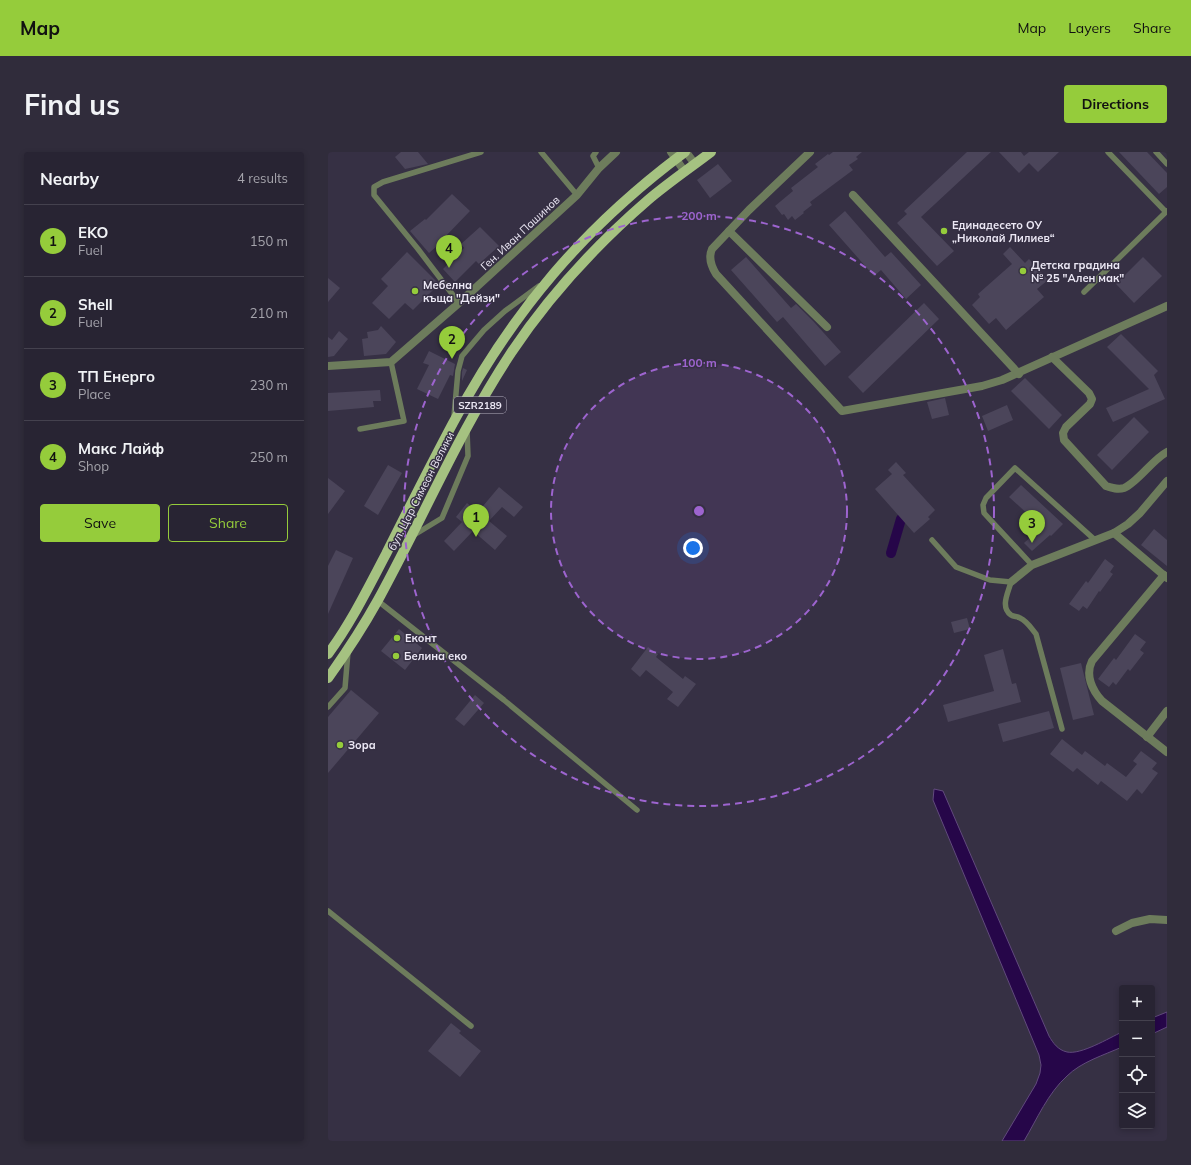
<!DOCTYPE html>
<meta charset="utf-8">
<style>
:root{--surface:#282433;--page:#302c3b;--text:#f1f3f6;--muted:#a5a4ac;--line:#44414e;--accent:#95cc3b}
body{margin:0;font-family:Mulish,sans-serif;background:var(--page);color:var(--text)}
.controls{position:absolute;right:12px;bottom:12px;display:grid;overflow:hidden;border-radius:4px;box-shadow:0 2px 6px #0003}
.controls button{width:36px;height:36px;display:grid;place-items:center;padding:0;border:0;border-bottom:1px solid var(--line);background:var(--surface);color:var(--text);font:20px sans-serif}
.you{position:absolute;left:365px;top:396px;width:14px;height:14px;margin:-10px;border:3px solid #fff;border-radius:50%;background:#1a73e8;box-shadow:0 0 0 6px #1a73e833}
.badge{display:grid;place-items:center;width:26px;height:26px;border-radius:50%;background:var(--accent);color:#111;font-size:13px;font-weight:700}
.pin{position:absolute;translate:-50% -33px;filter:drop-shadow(0 1px 2px #0008)}
.pin::after{content:'';position:absolute;top:21px;width:14px;height:12px;background:inherit;clip-path:polygon(0 0,100% 0,50% 100%)}
.list{margin:0;padding:0;list-style:none}
h2{display:flex;justify-content:space-between;align-items:center;height:52px;margin:0;padding:0 16px;font-size:17px}
h2 small{font-size:13px;font-weight:400;color:var(--muted)}
.list li{display:grid;grid-template-columns:26px 1fr auto;gap:12px;align-items:center;box-sizing:border-box;height:72px;padding:0 16px;border-top:1px solid var(--line)}
.list b{display:block;font-size:15px;white-space:nowrap}
.list p{margin:0;font-size:13px;white-space:nowrap;color:var(--muted)}
.list em{font-size:13px;font-style:normal;color:var(--muted)}
.actions{display:flex;gap:8px;padding:12px 16px}
.actions a{flex:1;padding:9px 0;border:1px solid var(--accent);border-radius:4px;text-align:center;font-size:14px;color:var(--accent)}
.actions .main{background:var(--accent);color:#111}
.icon{flex:none;width:22px;height:22px;fill:none;stroke:currentColor;stroke-width:2;stroke-linecap:round;stroke-linejoin:round}
.map{position:relative;flex:none;width:839px;height:989px;overflow:hidden;border-radius:4px}
header{display:flex;align-items:center;gap:24px;box-sizing:border-box;height:56px;padding:0 20px;background:var(--accent);color:#111}
header strong{font-size:19px}
nav{display:flex;gap:22px;margin-inline-start:auto;font-size:14px}
.intro{display:flex;align-items:center;justify-content:space-between;box-sizing:border-box;height:96px;padding:0 24px}
h1{margin:0;font-size:28px}
.button{padding:10px 18px;border-radius:4px;background:var(--accent);color:#111;font-size:14px;font-weight:700}
main{display:flex;gap:24px;padding:0 24px}
aside{flex:1;background:var(--surface);border-radius:4px;box-shadow:0 2px 6px #0003}
.map>svg:first-child{display:block}
.water{fill:#260649;stroke:#614a7d}
.lines{fill:none;stroke-linecap:round;stroke-linejoin:round}
.canal{stroke:#260649;stroke-width:10}
.building{fill:#4b455a}
.service{stroke:#6d7c5c;stroke-width:5.5}
.minor{stroke:#6d7c5c;stroke-width:8}
.tertiary{stroke:#6d7c5c;stroke-width:8}
.primary{stroke:#a5c281;stroke-width:10}
.ring{fill:none;stroke:#9d64cf;stroke-width:2;stroke-dasharray:7 5}
.poi-dot{fill:#95cc3b;stroke:#363044;stroke-width:1.5}
.labels{text-anchor:middle;stroke-width:3;stroke-linejoin:round;paint-order:stroke}
.shield{fill:#363044;stroke:#b5b1c0;stroke-width:1}
.shield-label{font-size:10px;font-weight:bold;fill:#ece8f5}
.poi-label{font-size:11px;font-weight:bold;fill:#ece8f5;stroke:#363044;text-anchor:start}
.street-label{font-size:11px;fill:#ece8f5;stroke:#363044}
.centre{fill:#9d64cf;stroke:#363044;stroke-width:2}
.ring-label{font-size:12px;text-anchor:middle;font-weight:bold;fill:#9d64cf;stroke:#363044;stroke-width:3;stroke-linejoin:round;paint-order:stroke}
</style>
<header>
<strong>Map</strong>
<nav><a>Map</a><a>Layers</a><a>Share</a></nav>
</header>
<div class="intro"><h1>Find us</h1><a class="button">Directions</a></div>
<main>
<aside>
<h2>Nearby<small>4 results</small></h2>
<ul class="list">
<li><span class="badge">1</span><div><b>EKO</b><p>Fuel</p></div><em>150 m</em></li>
<li><span class="badge">2</span><div><b>Shell</b><p>Fuel</p></div><em>210 m</em></li>
<li><span class="badge">3</span><div><b>ТП Енерго</b><p>Place</p></div><em>230 m</em></li>
<li><span class="badge">4</span><div><b>Макс Лайф</b><p>Shop</p></div><em>250 m</em></li>
</ul>
<div class="actions"><a class="main">Save</a><a>Share</a></div>
</aside>
<div class="map">
<svg width="839" height="989" viewBox="0 0 839 989">
<rect width="100%" height="100%" fill="#363044"/>
<g class="water">
<path d="M606 637 615 639 721 884C725 891 730 898 739 900 753 903 781 886 794 880V895C776 903 753 910 739 924 720 941 709 967 696 989H674L708 932 712 921 713 913 711 903 605 648Z"/>
<path d="M839 860V875L824 882V866Z"/>
</g>
<g class="lines">
<path class="canal" d="M563 401 573 367"/>
</g>
<g class="building">
<path d="M73 0H90L100 12 77 17 67 5Z"/>
<path d="M505 0H534L528 5 530 7 521 13 525 18 482 50 484 53 475 60 476 61 467 68 464 64 460 68 456 62 454 63 447 54 465 39 463 36 490 15 487 12 500 2 501 3Z"/>
<path d="M639 0H663L593 65 626 99 609 114 569 71 579 62 576 59Z"/>
<path d="M671 0H693L696 4 701 0H731L710 20 701 11 691 21Z"/>
<path d="M791 0H819L839 21V35L831 42Z"/>
<path d="M390 12 404 29 382 46 369 28Z"/>
<path d="M124 42 142 59 115 87 116 88 101 101 82 79 97 67 98 68Z"/>
<path d="M517 59 557 105 563 100 593 133 578 147 553 118 546 124 501 73Z"/>
<path d="M152 75 171 94 151 112 148 109 127 130 115 117 136 96 133 92Z"/>
<path d="M682 95 697 111 701 107 720 128 709 137 716 145 678 178 668 166 661 172 644 153 652 145 650 142 684 112 675 102Z"/>
<path d="M79 100 111 132 85 158 77 151 61 167 44 151 60 134 53 127Z"/>
<path d="M418 105 463 156 468 152 486 170 513 200 497 214 455 165 449 170 403 118Z"/>
<path d="M815 105 834 124 806 151 788 132Z"/>
<path d="M0 126 12 136 0 150Z"/>
<path d="M596 151 611 167 535 241 520 225Z"/>
<path d="M53 174 68 190 58 202 36 204 34 187 40 186 39 180 50 178Z"/>
<path d="M11 179 20 187 6 204 0 205V185L4 188Z"/>
<path d="M793 182 830 219 826 223 837 247 785 270 778 256 821 237 779 195Z"/>
<path d="M101 199 127 212 125 224 122 223 110 247 89 237 101 213 95 211Z"/>
<path d="M135 216 139 218 134 229V220Z"/>
<path d="M697 226 734 263 721 277 683 239Z"/>
<path d="M52 238 53 249H45L46 255 0 259V241Z"/>
<path d="M617 246 621 263 604 267 599 250Z"/>
<path d="M679 253 685 268 660 279 654 264Z"/>
<path d="M806 265 821 280 784 318 769 303Z"/>
<path d="M568 310 578 321 575 323 607 358 600 365 602 367 586 381 547 337 564 322 560 318Z"/>
<path d="M60 313 74 321 50 363 36 354Z"/>
<path d="M0 326 17 339 0 362Z"/>
<path d="M693 333 735 372 723 384 722 383 704 399 696 391 714 375 681 345Z"/>
<path d="M171 335 195 355 186 365 174 355 161 369 179 384 167 398 145 379 126 399 116 389 134 370 128 365 139 351 150 360Z"/>
<path d="M826 377 839 388V414L813 393Z"/>
<path d="M8 398 25 406 0 462V414Z"/>
<path d="M777 407 786 414 782 420 785 422 772 440 771 439 759 457 755 454 751 459 741 452 758 429 760 431Z"/>
<path d="M639 466 642 477 626 481 623 470Z"/>
<path d="M71 477 94 496 77 518 53 499Z"/>
<path d="M807 482 818 490 812 498 816 501 802 519 800 517 788 533 785 530 781 535 770 527 786 506 788 508Z"/>
<path d="M320 495 330 502 328 505 355 527 357 524 368 532 350 555 339 547 345 540 318 518 312 525 303 517Z"/>
<path d="M675 497 684 532 688 531 693 550 620 570 615 553 666 539 656 503Z"/>
<path d="M753 511 766 563 745 568 732 516Z"/>
<path d="M23 538 51 561 0 621V565Z"/>
<path d="M147 543 156 551 136 574 127 567Z"/>
<path d="M721 559 726 576 675 590 670 572Z"/>
<path d="M734 587 754 603 757 599 777 614 779 611 798 625 809 612 805 609 813 599 829 611 824 617 830 621 814 642 809 637 799 649 773 629 770 633 749 616 745 620 722 602Z"/>
<path d="M123 871 133 879 131 881 153 899 132 925 100 899Z"/>
</g>
<g class="lines">
<g class="service">
<path d="M213 0 249 43"/>
<path d="M268 0 265 4 271 16"/>
<path d="M780 0 838 60"/>
<path d="M828 0 839 12"/>
<path d="M756 140 839 59"/>
<path d="M131 151 90 97 46 43V35L55 30 153 0"/>
<path d="M126 264 130 219 134 204 156 178 177 159 211 134"/>
<path d="M32 277 76 269 63 210"/>
<path d="M86 383 114 366 140 304 139 278"/>
<path d="M604 388 628 415 662 428 683 430C680 441 672 455 683 463 686 465 689 464 692 466 699 469 703 476 708 482L734 577"/>
<path d="M704 413 656 361 655 353 658 346 687 316 767 388"/>
<path d="M50 449 176 548 309 658"/>
<path d="M0 555 17 536 20 500"/>
<path d="M0 759 143 874"/>
</g>
<g class="minor">
<path d="M482 0 421 58 384 97C380 106 383 114 388 122L514 259 654 234 674 228 839 154"/>
<path d="M525 43 691 222"/>
<path d="M401 79 499 175"/>
<path d="M724 205 761 241 764 247 762 252 738 275 735 281 736 288 778 334C784 336 790 338 796 336 809 331 825 307 839 300"/>
<path d="M786 381 839 426"/>
<path d="M836 423 764 509C757 523 764 538 774 549L839 600"/>
<path d="M683 430 704 413 786 381 800 372 812 361 839 329"/>
<path d="M819 585 839 559"/>
<path d="M788 779 804 771 822 767 839 768"/>
</g>
<g class="tertiary">
<path d="M343 0 357 20"/>
<path d="M358 0 367 12"/>
<path d="M0 214 63 210 131 151 249 43 271 16 288 0"/>
</g>
<g class="primary">
<path d="M0 502C23 471 40 436 58 402 80 358 102 314 125 271 184 160 256 75 357 0"/>
<path d="M0 526C18 501 35 475 50 448 95 366 132 278 183 201 221 144 268 93 320 48 340 31 362 16 383 0"/>
</g>
</g>
<circle cx="371" cy="359" r="148" fill="#9d64cf" fill-opacity=".12"/>
<g class="ring">
<circle cx="371" cy="359" r="148"/>
<circle cx="371" cy="359" r="295"/>
</g>
<g class="poi-dot">
<circle cx="616" cy="79" r="4"/>
<circle cx="695" cy="119" r="4"/>
<circle cx="87" cy="139" r="4"/>
<circle cx="69" cy="486" r="4"/>
<circle cx="68" cy="504" r="4"/>
<circle cx="12" cy="593" r="4"/>
</g>
<g class="labels">
<rect class="shield" x="126" y="245" width="52" height="16" rx="3"/>
<g class="shield-label">
<text x="152" y="257">SZR2189</text>
</g>
<g class="poi-label">
<text x="624" y="77">Единадесето ОУ<tspan x="624" dy="13">„Николай Лилиев“</tspan></text>
<text x="703" y="117">Детска градина<tspan x="703" dy="13">№ 25 "Ален мак"</tspan></text>
<text x="95" y="137">Мебелна<tspan x="95" dy="13">къща "Дейзи"</tspan></text>
<text x="77" y="490">Еконт</text>
<text x="76" y="508">Белина еко</text>
<text x="20" y="597">Зора</text>
</g>
<g class="street-label">
<text transform="translate(192 81) rotate(-43)" y="4">Ген. Иван Пашинов</text>
<text transform="translate(93 339) rotate(-63)" y="4">бул. Цар Симеон Велики</text>
</g>
</g>
<circle cx="371" cy="359" r="6" class="centre"/>
<g class="ring-label">
<text x="371" y="68">200 m</text>
<text x="371" y="215">100 m</text>
</g>
</svg>
<div class="controls">
<button>+</button>
<button>−</button>
<button><svg class="icon" aria-label="locate" viewBox="0 0 24 24"><circle cx="12" cy="12" r="6"/><path d="M12 2v4M12 18v4M2 12h4M18 12h4"/></svg></button>
<button><svg class="icon" aria-label="layers" viewBox="0 0 24 24"><path d="M12 4l9 5-9 5-9-5zM3 14l9 5 9-5"/></svg></button>
</div>
<div class="you"></div>
<div class="pin badge" style="left:148px;top:385px">1</div>
<div class="pin badge" style="left:124px;top:207px">2</div>
<div class="pin badge" style="left:704px;top:391px">3</div>
<div class="pin badge" style="left:121px;top:116px">4</div>
</div>
</main>
